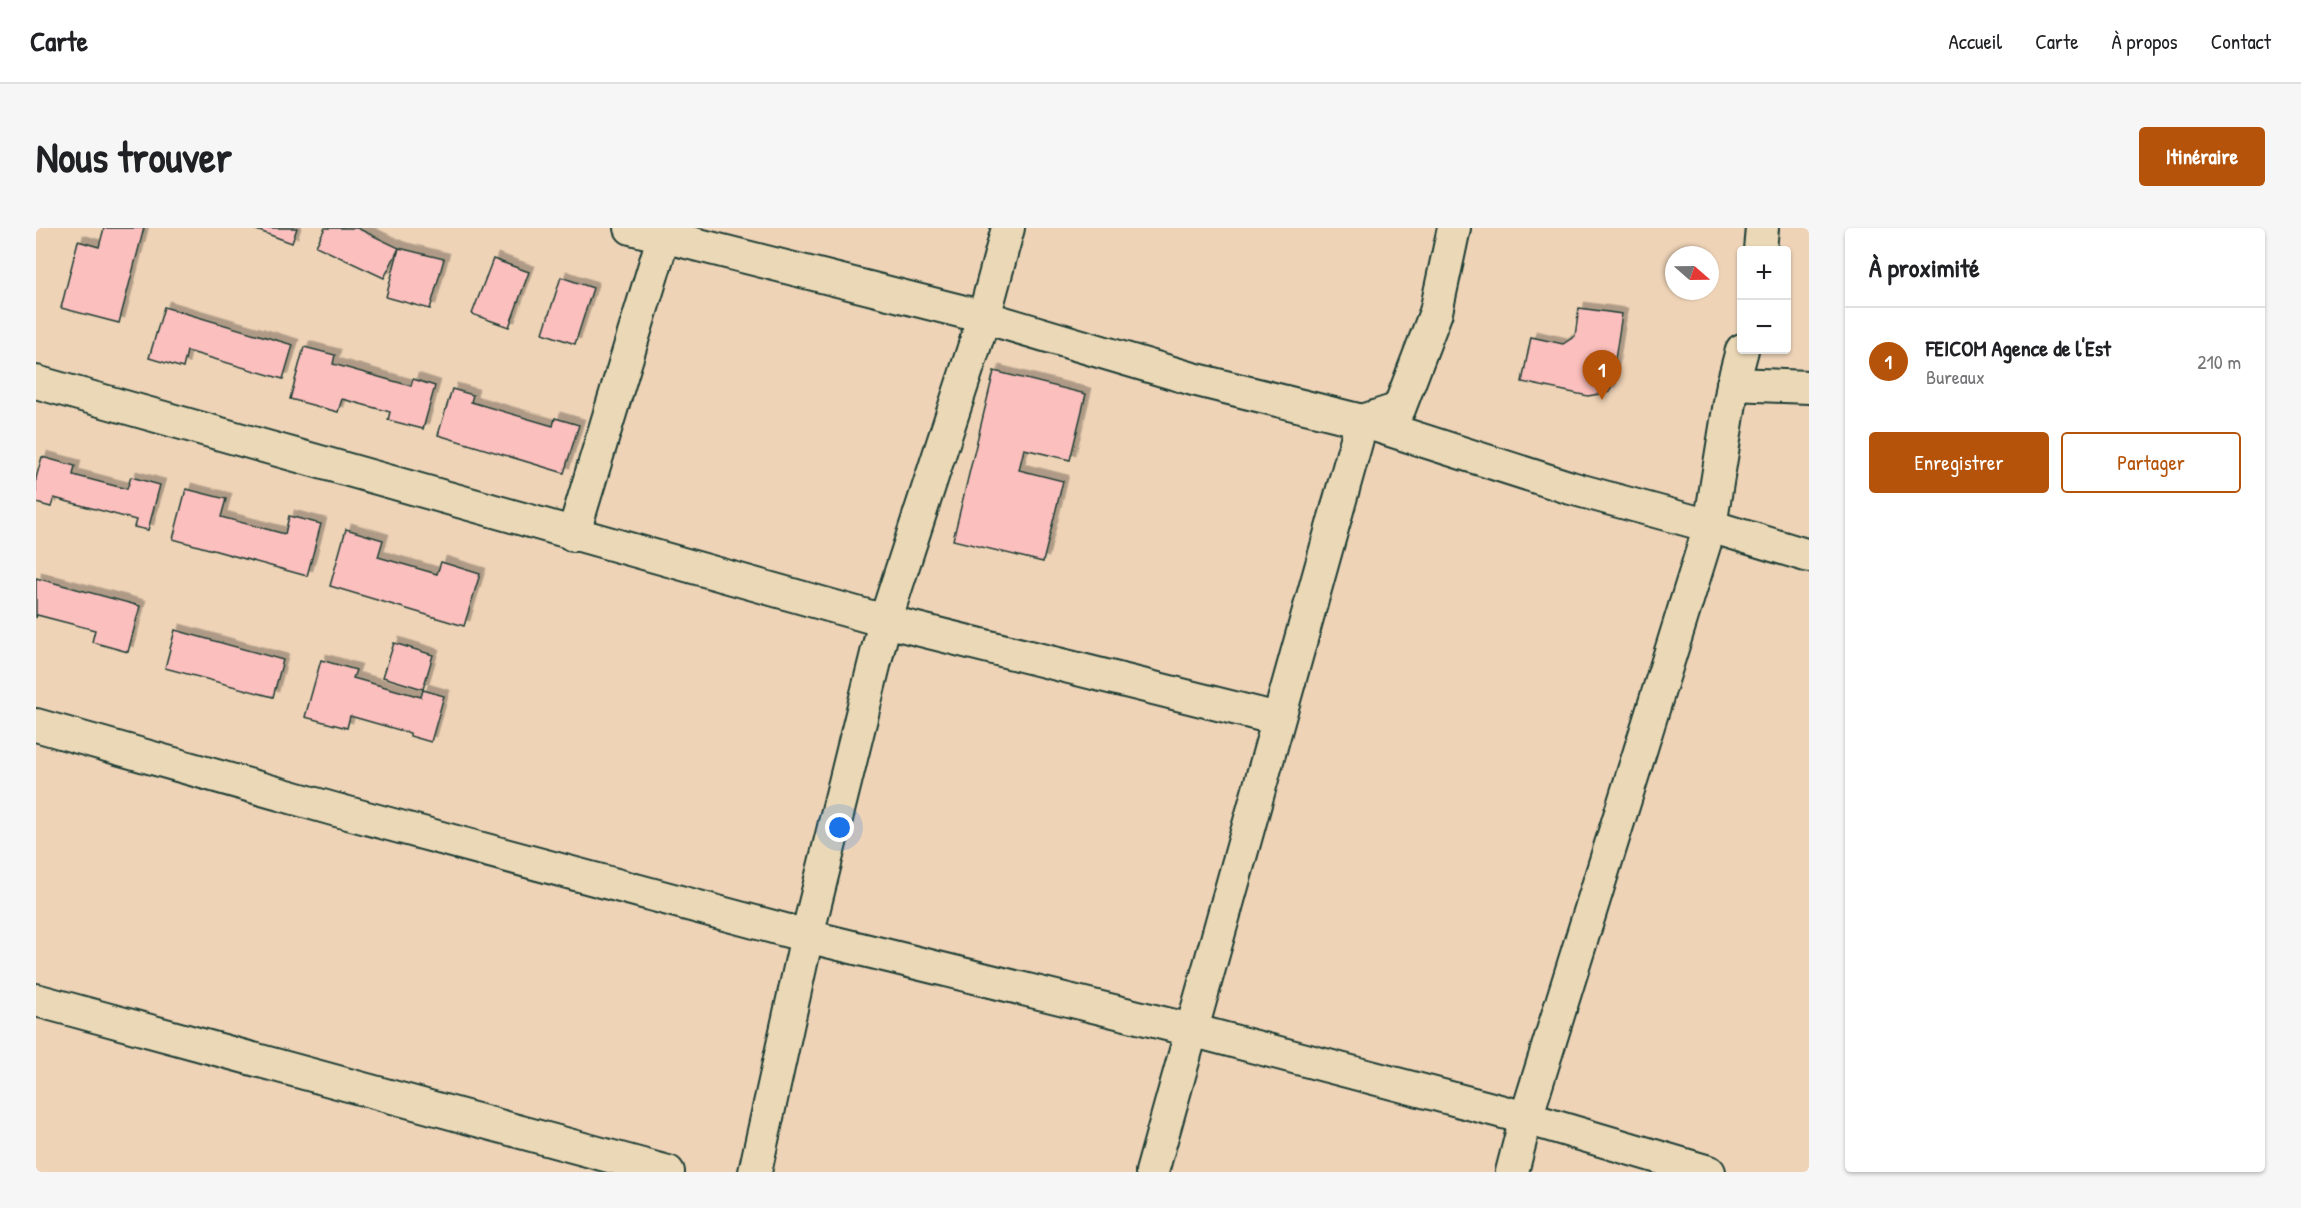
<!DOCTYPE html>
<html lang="fr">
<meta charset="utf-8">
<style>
:root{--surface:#fff;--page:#f6f6f6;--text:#202124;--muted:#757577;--line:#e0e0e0;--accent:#b45309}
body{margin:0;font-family:"Patrick Hand",sans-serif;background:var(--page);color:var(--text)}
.controls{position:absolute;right:18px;top:18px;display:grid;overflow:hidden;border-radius:6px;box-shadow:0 2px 4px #0004}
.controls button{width:54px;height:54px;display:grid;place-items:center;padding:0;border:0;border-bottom:2px solid var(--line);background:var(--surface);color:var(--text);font:30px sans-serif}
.compass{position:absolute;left:1629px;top:18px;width:54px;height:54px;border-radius:50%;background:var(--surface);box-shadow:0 2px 4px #0004;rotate:110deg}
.you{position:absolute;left:804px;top:600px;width:21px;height:21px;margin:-15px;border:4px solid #fff;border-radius:50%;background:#1a73e8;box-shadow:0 0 0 9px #1a73e833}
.badge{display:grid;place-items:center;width:39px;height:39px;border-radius:50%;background:var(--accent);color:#fff;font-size:20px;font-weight:700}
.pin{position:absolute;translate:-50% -50px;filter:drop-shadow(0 2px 3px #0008)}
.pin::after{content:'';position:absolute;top:32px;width:21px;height:18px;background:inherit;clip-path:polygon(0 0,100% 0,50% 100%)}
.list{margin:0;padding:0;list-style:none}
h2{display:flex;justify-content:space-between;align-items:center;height:78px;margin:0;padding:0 24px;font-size:26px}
h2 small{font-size:20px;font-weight:400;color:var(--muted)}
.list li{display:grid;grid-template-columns:39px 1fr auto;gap:18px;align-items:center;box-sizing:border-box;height:108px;padding:0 24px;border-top:2px solid var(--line)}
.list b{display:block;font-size:22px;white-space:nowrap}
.list p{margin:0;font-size:20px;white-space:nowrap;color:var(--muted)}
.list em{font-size:20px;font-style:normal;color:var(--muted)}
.actions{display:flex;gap:12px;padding:18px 24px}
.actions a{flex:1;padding:14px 0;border:2px solid var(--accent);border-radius:6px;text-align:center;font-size:21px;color:var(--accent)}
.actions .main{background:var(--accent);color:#fff}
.map{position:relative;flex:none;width:1773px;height:944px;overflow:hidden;border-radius:6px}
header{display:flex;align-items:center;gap:36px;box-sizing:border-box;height:84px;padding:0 30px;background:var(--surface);border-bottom:2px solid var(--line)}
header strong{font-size:28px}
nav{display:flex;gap:33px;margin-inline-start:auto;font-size:21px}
.intro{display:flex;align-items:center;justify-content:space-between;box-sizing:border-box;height:144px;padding:0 36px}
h1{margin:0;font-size:42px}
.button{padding:15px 27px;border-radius:6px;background:var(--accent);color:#fff;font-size:21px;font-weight:700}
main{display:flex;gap:36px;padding:0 36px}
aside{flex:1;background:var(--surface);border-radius:6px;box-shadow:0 2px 4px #0004}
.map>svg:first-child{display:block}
.building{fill:#fbbfbd;stroke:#1f3d34;stroke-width:1.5;filter:url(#shadow)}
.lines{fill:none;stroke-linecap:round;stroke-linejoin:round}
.street-casing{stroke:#1f3d34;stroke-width:36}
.street{stroke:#ebd8b6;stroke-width:32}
</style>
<header>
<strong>Carte</strong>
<nav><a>Accueil</a><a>Carte</a><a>À propos</a><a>Contact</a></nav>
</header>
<div class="intro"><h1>Nous trouver</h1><a class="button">Itinéraire</a></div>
<main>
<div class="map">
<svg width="1773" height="944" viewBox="0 0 1773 944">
<defs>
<filter id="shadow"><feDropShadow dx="5.5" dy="-5.5" stdDeviation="0" flood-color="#0004"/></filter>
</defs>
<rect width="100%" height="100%" fill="#eed3b7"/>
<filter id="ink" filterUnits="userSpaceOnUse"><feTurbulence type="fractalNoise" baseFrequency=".0167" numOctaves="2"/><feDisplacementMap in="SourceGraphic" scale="12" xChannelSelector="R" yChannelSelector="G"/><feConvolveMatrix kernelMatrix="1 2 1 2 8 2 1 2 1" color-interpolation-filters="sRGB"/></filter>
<g filter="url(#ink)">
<g class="building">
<path d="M68 0H108L83 95 25 80 42 13 63 19Z"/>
<path d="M215 0H261L256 15Z"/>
<path d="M289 0H321L363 20 348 50 280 18Z"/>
<path d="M363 20 408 31 394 81 350 69Z"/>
<path d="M457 31 493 44 473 99 436 86Z"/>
<path d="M525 49 557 60 539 116 507 105Z"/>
<path d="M128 79 257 117 247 151 151 123 147 140 113 130Z"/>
<path d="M1543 80 1586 86 1574 164 1552 168 1486 154 1495 109 1527 116 1539 108Z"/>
<path d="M268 119 299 127 297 136 375 158 377 151 399 158 387 201 352 192 354 184 306 171 302 184 254 171Z"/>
<path d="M958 143 1050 166 1034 232 988 221 983 242 1027 253 1007 334 917 312Z"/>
<path d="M416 161 437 167 435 174 517 198 519 190 543 197 528 245 402 207Z"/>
<path d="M6 229 39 238 37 247 91 261 95 249 124 257 112 302 98 299 100 292 18 270 15 279 0 275V250Z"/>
<path d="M150 261 190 271 185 289 249 306 253 288 285 296 271 348 137 311Z"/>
<path d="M310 301 347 312 342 329 401 346 405 334 444 346 428 398 294 358Z"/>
<path d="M0 350 104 378 92 424 56 414 59 402 1 387 0 390Z"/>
<path d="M139 402 247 432 237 469 129 440Z"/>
<path d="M358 415 397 427 387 461 347 449Z"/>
<path d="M285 432 320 442 317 450 385 469 387 462 408 468 395 514 374 508V505L314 488 311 500 269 489Z"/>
</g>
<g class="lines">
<g class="street-casing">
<g id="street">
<path d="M595 0 948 89 1157 151 1326 193 1535 260 1674 298 1773 328"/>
<path d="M1724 22 1726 0"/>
<path d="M0 154 849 393 1242 491"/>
<path d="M1697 156 1773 159"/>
<path d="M537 307 628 7"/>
<path d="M0 497 297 581 771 708 1155 802 1490 890 1673 944"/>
<path d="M0 772 632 944"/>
<path d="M719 944 771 708 849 393 948 89 972 0"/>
<path d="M1116 944 1326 193 1363 181 1400 84 1418 0"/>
<path d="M1476 944 1490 890 1674 298 1697 156 1706 122"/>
</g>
</g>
<use href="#street" class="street"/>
</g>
</g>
</svg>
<div class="controls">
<button>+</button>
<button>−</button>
</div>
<svg class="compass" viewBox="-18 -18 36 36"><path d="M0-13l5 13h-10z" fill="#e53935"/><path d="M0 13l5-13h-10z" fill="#757577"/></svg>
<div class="you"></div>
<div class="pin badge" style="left:1566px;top:172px">1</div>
</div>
<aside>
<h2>À proximité<small></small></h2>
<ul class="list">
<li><span class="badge">1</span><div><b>FEICOM Agence de l'Est</b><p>Bureaux</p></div><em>210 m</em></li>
</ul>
<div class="actions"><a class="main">Enregistrer</a><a>Partager</a></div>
</aside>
</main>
